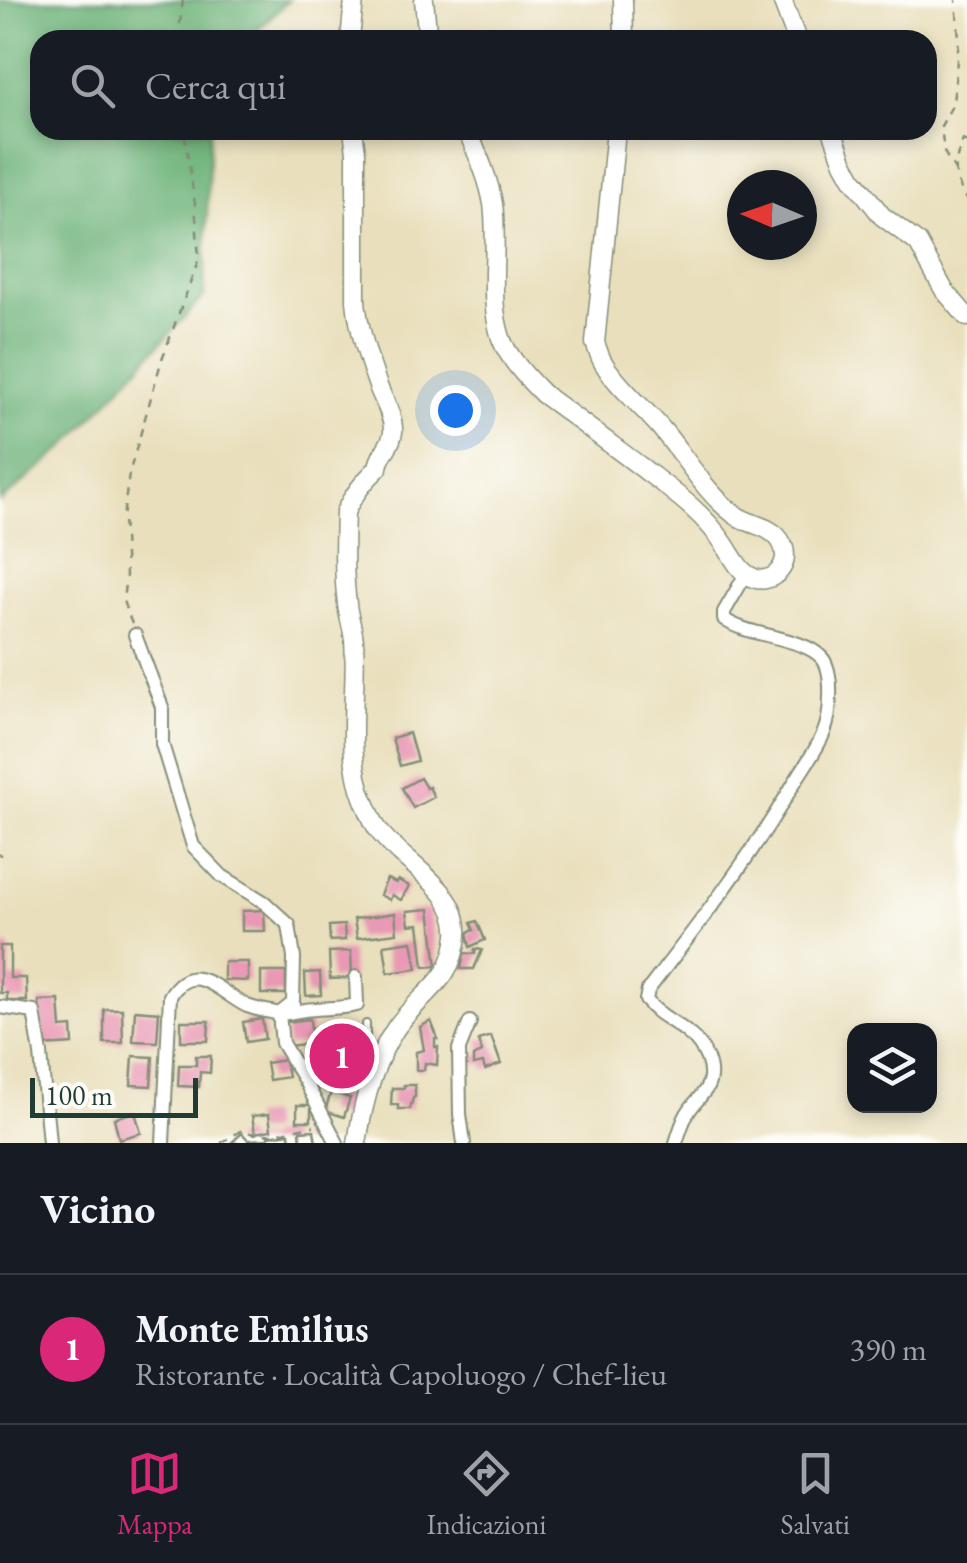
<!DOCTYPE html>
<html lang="it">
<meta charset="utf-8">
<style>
:root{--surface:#171b24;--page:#242831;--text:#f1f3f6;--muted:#9ea1a6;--line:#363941;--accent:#db2777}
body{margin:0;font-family:"EB Garamond",serif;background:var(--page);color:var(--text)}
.controls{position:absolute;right:30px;bottom:30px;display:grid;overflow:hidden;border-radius:20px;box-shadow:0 5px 15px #0003}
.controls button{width:90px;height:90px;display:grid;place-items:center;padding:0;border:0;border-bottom:2px solid var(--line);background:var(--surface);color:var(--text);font:50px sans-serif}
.compass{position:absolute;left:727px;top:170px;width:90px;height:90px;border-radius:50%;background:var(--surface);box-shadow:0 5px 15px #0003;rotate:272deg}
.scale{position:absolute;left:30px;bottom:25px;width:168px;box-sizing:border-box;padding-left:10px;border:5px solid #1f3d34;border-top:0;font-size:28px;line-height:35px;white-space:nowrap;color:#1f3d34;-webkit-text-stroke:8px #fdfcf7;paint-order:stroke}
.you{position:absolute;left:455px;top:410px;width:35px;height:35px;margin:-25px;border:8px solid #fff;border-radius:50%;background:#1a73e8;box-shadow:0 0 0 15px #1a73e833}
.badge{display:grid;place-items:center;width:65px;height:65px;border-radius:50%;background:var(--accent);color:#fff;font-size:32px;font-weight:700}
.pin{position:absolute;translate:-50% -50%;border:5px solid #fff;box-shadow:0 2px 10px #0006}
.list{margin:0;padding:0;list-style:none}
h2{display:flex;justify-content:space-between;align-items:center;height:130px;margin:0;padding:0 40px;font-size:42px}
h2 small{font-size:32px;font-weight:400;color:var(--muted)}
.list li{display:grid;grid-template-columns:65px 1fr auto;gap:30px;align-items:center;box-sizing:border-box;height:150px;padding:0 40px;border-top:2px solid var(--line)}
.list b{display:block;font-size:38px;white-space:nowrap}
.list p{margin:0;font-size:32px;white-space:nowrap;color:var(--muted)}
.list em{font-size:32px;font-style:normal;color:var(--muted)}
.icon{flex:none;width:55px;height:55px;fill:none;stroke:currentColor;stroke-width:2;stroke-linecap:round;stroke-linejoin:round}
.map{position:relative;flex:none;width:967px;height:1143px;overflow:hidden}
.search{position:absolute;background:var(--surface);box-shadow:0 5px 15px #0003;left:30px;right:30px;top:30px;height:110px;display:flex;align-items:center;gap:25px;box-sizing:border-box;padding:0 35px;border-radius:30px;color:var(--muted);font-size:38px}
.sheet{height:280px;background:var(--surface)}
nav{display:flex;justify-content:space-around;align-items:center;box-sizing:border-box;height:140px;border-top:2px solid var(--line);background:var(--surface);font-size:28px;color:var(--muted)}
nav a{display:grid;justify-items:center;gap:5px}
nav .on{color:var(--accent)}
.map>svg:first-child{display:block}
.forest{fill:#6eb47a;stroke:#467857;stroke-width:2.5}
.building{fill:#e999b5}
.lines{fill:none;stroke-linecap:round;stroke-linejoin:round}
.service-casing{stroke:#848e78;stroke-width:10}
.minor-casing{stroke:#848e78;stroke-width:16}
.tertiary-casing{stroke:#848e78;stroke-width:21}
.path{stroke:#848e78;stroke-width:2.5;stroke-dasharray:8 8;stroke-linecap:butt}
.service{stroke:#fff;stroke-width:6}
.minor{stroke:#fff;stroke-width:12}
.tertiary{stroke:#fff;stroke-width:18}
</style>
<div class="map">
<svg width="967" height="1143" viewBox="0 0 967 1143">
<rect width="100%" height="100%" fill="#fdfcf7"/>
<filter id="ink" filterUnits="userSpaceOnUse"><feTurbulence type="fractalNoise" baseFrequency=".01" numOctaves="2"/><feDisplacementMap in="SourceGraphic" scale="20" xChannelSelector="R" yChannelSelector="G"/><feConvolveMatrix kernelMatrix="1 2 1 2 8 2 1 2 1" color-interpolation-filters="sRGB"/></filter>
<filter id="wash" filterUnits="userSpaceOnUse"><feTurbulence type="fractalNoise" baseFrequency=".0048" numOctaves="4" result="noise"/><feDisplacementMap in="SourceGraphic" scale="40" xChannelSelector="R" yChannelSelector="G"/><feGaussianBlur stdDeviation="2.25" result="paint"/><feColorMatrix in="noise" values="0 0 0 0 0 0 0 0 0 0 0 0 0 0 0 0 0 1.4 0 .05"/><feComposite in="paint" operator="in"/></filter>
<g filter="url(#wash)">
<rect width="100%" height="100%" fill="#e9dfbc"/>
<path class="forest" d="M0 0H289L247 40H40V130H210L204 296 65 447 0 502Z"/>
<g id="blocks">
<g class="building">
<path d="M409 733 417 761 400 766 392 738Z"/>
<path d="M420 778 426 788 429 787 434 797 413 808 402 788Z"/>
<path d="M387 879 396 883 398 880 409 886 401 900 392 895 390 900 380 895Z"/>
<path d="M430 909 437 966 424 967 419 924 409 925 407 911Z"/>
<path d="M264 910 265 931H242V911Z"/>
<path d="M395 913 397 933 357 938 354 919Z"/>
<path d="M477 921 485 940 470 947 467 933 474 930 471 923Z"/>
<path d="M344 925 345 940 330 941 329 926Z"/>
<path d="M412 941 417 969 388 973 384 945Z"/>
<path d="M0 946H10V978H26L27 1001H7V993H0Z"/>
<path d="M475 949 482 950 474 969H461L464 953 475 954Z"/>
<path d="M351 951 352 978 330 979 329 952Z"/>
<path d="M224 962H248V981L224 980Z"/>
<rect x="261" y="972" width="25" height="22"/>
<path d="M320 972 321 995 306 996 305 973Z"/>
<path d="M59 1000 61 1028 72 1027 73 1044 42 1046 39 1001Z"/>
<path d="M104 1009H122L123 1043H104Z"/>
<path d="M135 1010 159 1012 157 1042 133 1041Z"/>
<path d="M262 1019 265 1039 246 1042 243 1022Z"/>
<path d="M310 1019 312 1043 288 1046 285 1022Z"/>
<path d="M181 1021H209L208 1041H181Z"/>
<path d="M431 1021 438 1039H435V1047H438L437 1065 425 1063 424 1070H416V1052L424 1050 420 1027Z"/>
<path d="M491 1036 501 1064 485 1070 483 1063 473 1065V1057L482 1052 478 1040Z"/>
<path d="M355 1043 357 1075 330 1076 328 1045Z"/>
<path d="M324 1054 327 1073 309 1076 307 1056Z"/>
<path d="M133 1056 153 1057 151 1086 131 1085Z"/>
<path d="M196 1056H211L210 1073 200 1072 199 1087 178 1086 179 1065H196Z"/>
<path d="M285 1060 288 1077 269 1080 266 1063Z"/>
<path d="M404 1085H415V1097L413 1098 410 1109H398V1105H391L392 1088H404Z"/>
<path d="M331 1092 350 1098 344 1117 325 1111Z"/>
<rect x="297" y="1105" width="14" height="16"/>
<path d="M135 1112 141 1133 119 1139 114 1118Z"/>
<path d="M269 1114 271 1130 255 1133 252 1116Z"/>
<path d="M314 1130 316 1143H301L300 1131Z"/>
<path d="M242 1133 251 1143V1140L269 1139 268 1136 289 1133 290 1143H231Z"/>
</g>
</g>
</g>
<g filter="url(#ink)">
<use href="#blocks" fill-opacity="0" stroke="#848e78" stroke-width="2.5"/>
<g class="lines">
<g class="service-casing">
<path id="service" d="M366 1079V1024"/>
</g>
<g class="minor-casing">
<g id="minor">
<path d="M135 635 162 707V744L193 846 222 876 264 902 289 925 294 958 293 1003 279 1014C268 1011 257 1010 247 1006 221 994 194 957 170 996L163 1143"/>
<path d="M0 1007 34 1012 41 1054 49 1143"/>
<path d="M337 1143 305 1081 282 1043 279 1014C289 1014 295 1011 305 1010 322 1008 339 1009 357 1005L356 977"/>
<path d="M464 1143 460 1114 459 1049 470 1022"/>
<path d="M676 1143C679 1133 682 1123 687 1114 692 1105 700 1098 706 1089 717 1071 704 1046 689 1034 675 1021 658 1016 646 1000L648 990C699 924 751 857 793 785 803 768 817 750 824 732 831 716 834 671 822 658 802 636 747 637 724 619V612L746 574"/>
</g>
</g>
<g class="tertiary-casing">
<g id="tertiary">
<path d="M424 0 428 40"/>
<path d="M623 0 624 40"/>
<path d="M782 0 797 40"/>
<path d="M350 40 354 0"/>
<path d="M353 130 356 152V301C359 331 368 358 378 386 383 400 394 416 393 432 392 446 379 454 378 468 364 481 353 495 345 512 344 542 343 574 347 604 348 616 353 628 354 641 358 693 344 751 364 800 368 809 372 820 377 828 399 862 461 888 457 935 453 983 420 993 396 1028 373 1062 363 1103 357 1143"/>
<path d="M467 130C477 153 489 179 493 204 499 248 487 296 501 338 508 358 528 379 543 394 576 418 609 443 641 467 672 491 703 512 725 545 731 554 738 569 748 575 770 590 796 564 780 540 770 525 748 525 734 514 706 493 687 460 665 433 647 410 620 390 604 364 600 358 598 350 595 343L616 130"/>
<path d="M832 130 844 163 853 179 882 216 918 243 944 290 967 317"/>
</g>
</g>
<g class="path">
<path d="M178 40 183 0"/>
<path d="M967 142 963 140C953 165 952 176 967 199"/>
<path d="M956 172 944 152 941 126 953 104 959 39 956 0"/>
<path d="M132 624 123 601 126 575 123 517 129 474 162 359 199 259 195 204 184 130"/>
<path d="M0 853V856"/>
<path d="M221 1143 242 1130C264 1141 291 1128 314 1126"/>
</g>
<use href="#service" class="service"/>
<use href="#minor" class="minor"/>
<use href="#tertiary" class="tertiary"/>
</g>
</g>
</svg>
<div class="controls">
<button><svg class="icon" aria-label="layers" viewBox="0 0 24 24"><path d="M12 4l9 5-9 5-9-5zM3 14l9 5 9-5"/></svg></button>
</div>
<svg class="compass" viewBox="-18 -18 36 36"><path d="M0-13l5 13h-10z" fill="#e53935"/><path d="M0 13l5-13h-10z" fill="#9ea1a6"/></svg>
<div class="scale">100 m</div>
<div class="you"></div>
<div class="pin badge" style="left:342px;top:1056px">1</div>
<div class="search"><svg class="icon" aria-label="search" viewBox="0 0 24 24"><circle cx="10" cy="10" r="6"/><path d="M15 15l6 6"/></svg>Cerca qui</div>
</div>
<section class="sheet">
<h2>Vicino<small></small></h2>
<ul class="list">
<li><span class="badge">1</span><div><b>Monte Emilius</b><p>Ristorante · Località Capoluogo / Chef-lieu</p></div><em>390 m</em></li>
</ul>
</section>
<nav>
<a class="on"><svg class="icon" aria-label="map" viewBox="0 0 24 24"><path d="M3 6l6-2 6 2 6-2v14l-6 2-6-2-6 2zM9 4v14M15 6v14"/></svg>Mappa</a>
<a><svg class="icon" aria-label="directions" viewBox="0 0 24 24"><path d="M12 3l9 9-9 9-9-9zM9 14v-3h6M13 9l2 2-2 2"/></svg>Indicazioni</a>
<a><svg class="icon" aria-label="saved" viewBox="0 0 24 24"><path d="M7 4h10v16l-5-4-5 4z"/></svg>Salvati</a>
</nav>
